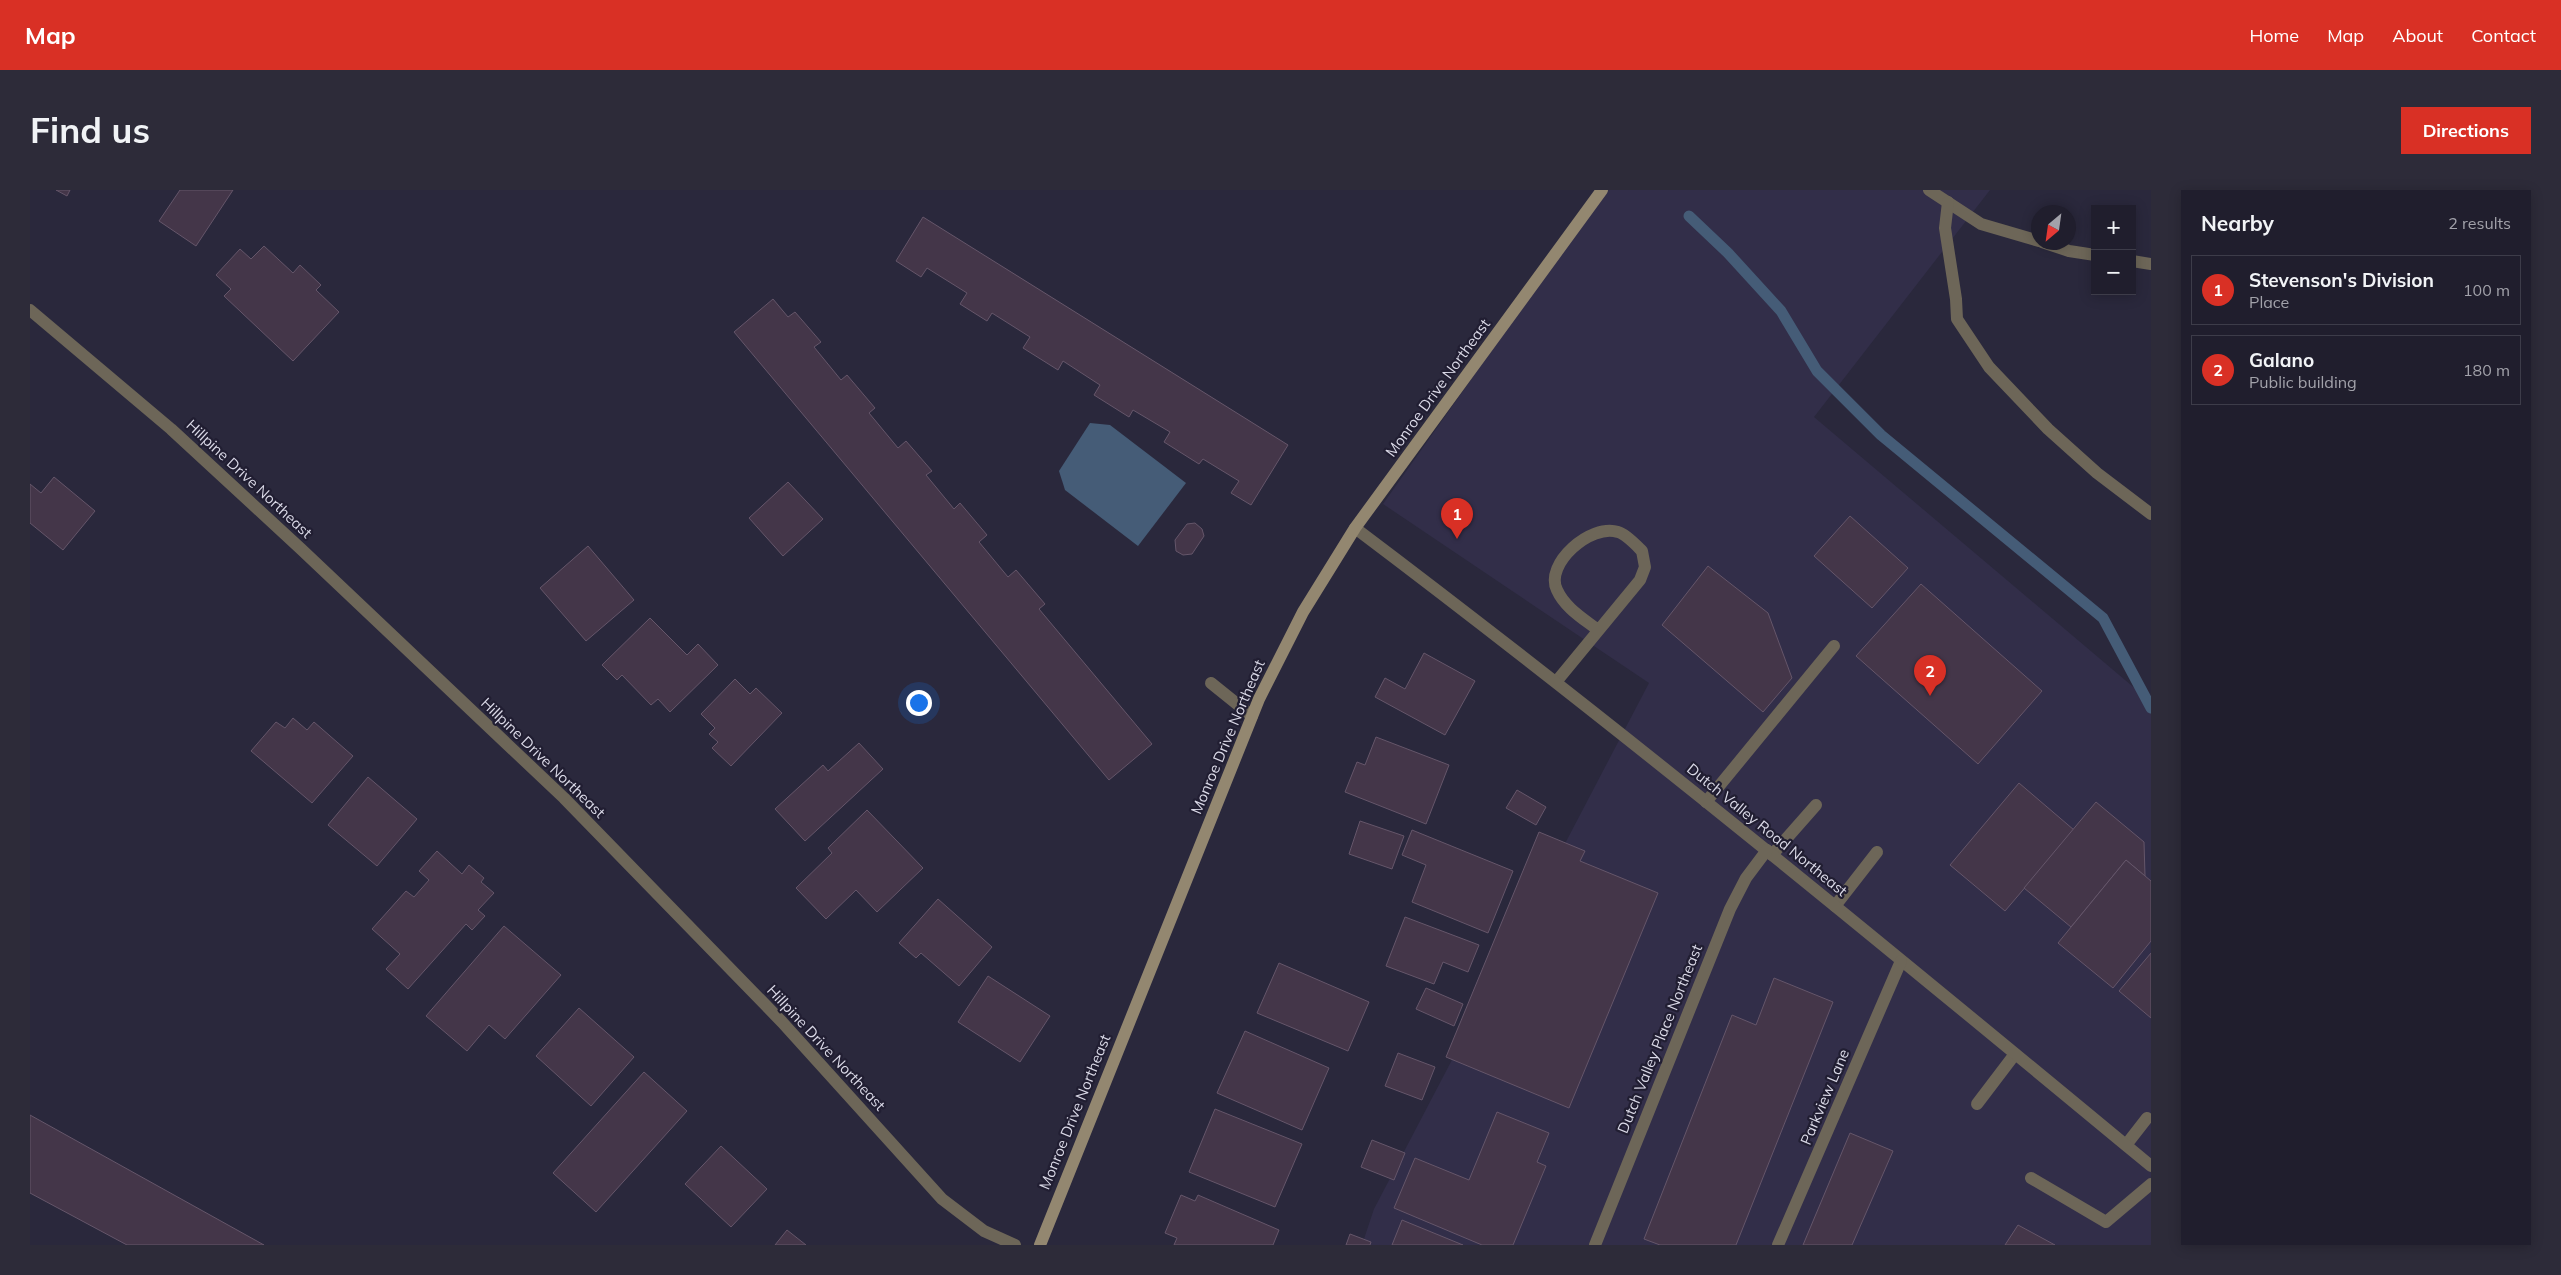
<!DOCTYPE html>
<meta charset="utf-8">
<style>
:root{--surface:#201e2d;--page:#2d2b39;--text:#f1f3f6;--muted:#a2a2aa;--line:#3d3c49;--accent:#d93025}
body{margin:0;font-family:Mulish,sans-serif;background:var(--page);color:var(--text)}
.controls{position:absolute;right:15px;top:15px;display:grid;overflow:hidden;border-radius:0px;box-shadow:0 2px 12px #0003}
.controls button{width:45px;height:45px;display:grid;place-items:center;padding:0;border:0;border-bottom:1px solid var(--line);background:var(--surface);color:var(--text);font:25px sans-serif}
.compass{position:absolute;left:2001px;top:15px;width:45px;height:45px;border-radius:50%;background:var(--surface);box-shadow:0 2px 12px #0003;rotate:209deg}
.you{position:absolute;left:888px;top:512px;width:18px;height:18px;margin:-12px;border:4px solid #fff;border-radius:50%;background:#1a73e8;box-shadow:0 0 0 8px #1a73e833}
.badge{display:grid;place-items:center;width:32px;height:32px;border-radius:50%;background:var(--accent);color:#fff;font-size:16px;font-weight:700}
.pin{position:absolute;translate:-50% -41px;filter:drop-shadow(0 1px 2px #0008)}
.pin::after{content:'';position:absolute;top:26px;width:18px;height:15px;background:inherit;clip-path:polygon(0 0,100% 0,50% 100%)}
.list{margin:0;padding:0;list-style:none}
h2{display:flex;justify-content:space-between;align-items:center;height:65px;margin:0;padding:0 20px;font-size:21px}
h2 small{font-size:16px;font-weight:400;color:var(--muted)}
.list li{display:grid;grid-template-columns:32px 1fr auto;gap:15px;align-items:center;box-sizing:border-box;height:70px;margin:0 10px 10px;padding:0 10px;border:1px solid var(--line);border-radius:0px}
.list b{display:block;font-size:19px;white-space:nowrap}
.list p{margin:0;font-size:16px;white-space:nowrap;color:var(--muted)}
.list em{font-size:16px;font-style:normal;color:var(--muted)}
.map{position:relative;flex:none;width:2121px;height:1055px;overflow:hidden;border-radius:0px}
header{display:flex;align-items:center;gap:30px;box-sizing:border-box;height:70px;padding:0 25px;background:var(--accent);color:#fff}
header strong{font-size:24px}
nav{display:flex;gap:28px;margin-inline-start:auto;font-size:18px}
.intro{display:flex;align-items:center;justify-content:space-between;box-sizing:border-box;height:120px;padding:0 30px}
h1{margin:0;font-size:35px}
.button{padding:12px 22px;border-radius:0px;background:var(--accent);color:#fff;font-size:18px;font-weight:700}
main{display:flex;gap:30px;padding:0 30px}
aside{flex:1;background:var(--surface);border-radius:0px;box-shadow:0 2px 12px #0003}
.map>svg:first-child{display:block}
.built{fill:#322e49}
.water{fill:#455c77}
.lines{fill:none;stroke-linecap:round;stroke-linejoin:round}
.stream{stroke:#455c77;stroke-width:11}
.building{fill:#443649;stroke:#65566a}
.service{stroke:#6d6658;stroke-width:12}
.minor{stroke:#6d6658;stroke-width:12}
.secondary{stroke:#938770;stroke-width:12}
.labels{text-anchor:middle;stroke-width:4.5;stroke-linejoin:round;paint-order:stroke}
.street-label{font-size:15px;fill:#dad9e7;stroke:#211e32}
</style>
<header>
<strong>Map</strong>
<nav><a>Home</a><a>Map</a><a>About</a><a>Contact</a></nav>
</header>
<div class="intro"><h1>Find us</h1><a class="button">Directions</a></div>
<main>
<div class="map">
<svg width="2121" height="1055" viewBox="0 0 2121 1055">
<rect width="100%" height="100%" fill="#2a283c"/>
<path class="built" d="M1575 0H1960L1784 227 2121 512V1055H1332L1344 1019 1619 493 1353 314Z"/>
<path class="water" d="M1060 233 1080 235 1156 293 1108 356 1035 300 1029 281Z"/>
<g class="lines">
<path class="stream" d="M1659 26 1698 63 1751 121 1787 181 1851 245 2073 428 2121 518"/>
</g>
<g class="building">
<path d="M26 0H40L37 6Z"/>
<path d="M150 0H203L166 56 129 31Z"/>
<path d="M893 27 1258 255 1221 315 1201 303 1209 291 1173 269 1169 274 1134 252 1140 242 1103 220 1099 227 1064 205 1070 195 1033 171 1028 180 993 158 1000 147 962 123 957 131 930 114 937 103 897 78 891 87 866 71Z"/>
<path d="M234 56 263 83 270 75 291 95 286 100 309 122 263 171 194 106 201 99 186 85 210 59 221 69Z"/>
<path d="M743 109 758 127 765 122 791 152 784 157 811 190 817 185 845 218 839 223 868 258 876 251 902 281 896 285 924 319 930 313 957 345 949 352 978 387 986 380 1015 414 1009 419 1122 554 1079 590 704 142Z"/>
<path d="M24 287 65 321 33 360 0 333V294L11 303Z"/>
<path d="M758 292 793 329 753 366 719 328Z"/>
<path d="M1820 326 1878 378 1842 418 1784 366Z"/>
<path d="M1165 333 1172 339 1174 346 1162 364 1153 365 1146 361 1145 350 1157 334Z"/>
<path d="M558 356 604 410 556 451 510 398Z"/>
<path d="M1678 376 1738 423 1762 488 1733 522 1632 435Z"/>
<path d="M1891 394 2012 501 1948 574 1826 466Z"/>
<path d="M620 428 657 465 668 454 688 475 640 522 628 509 621 515 592 485 587 490 572 475Z"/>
<path d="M1394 463 1445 491 1415 545 1345 507 1355 488 1375 499Z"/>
<path d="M705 489 720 504 726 498 752 523 701 576 682 558 688 552 679 544 685 538 671 524Z"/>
<path d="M263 528 277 540 284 532 323 566 282 613 221 561 246 532 255 538Z"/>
<path d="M1346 547 1419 575 1396 634 1315 602 1327 572 1335 575Z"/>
<path d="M829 553 853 579 775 651 745 619 793 575 798 581Z"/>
<path d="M338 587 387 629 347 676 298 635Z"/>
<path d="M1989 593 2044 640 1975 721 1920 675Z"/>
<path d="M1487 600 1516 617 1506 635 1476 618Z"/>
<path d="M2066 612 2114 652 2115 686 2096 670 2041 737 1994 698Z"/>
<path d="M837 620 893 678 847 722 826 700 796 729 766 698 802 663 798 658Z"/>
<path d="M1330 631 1374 646 1362 679 1319 664Z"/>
<path d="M1382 640 1483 681 1458 743 1382 712 1396 675 1372 665Z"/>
<path d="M1509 642 1555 661 1550 671 1628 703 1539 918 1416 867Z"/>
<path d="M407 661 432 684 439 675 454 688 451 692 464 703 448 720 455 726 442 740 436 734 378 799 356 779 370 764 342 739 376 701 384 707 399 690 389 681Z"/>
<path d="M2096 670 2121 691V751L2083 798 2028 753Z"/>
<path d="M908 709 962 757 929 796 891 763 886 768 869 753Z"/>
<path d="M1375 727 1449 755 1438 782 1413 772 1404 794 1356 776Z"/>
<path d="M474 736 531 785 475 849 459 835 437 861 396 826Z"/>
<path d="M2121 763V828L2089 801Z"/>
<path d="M1249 773 1339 812 1318 861 1227 823Z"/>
<path d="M958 786 1020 826 990 872 928 832Z"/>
<path d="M1744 788 1803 812 1706 1055H1630L1614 1049 1702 825 1726 835Z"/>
<path d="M1396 798 1433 814 1424 836 1386 819Z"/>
<path d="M549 818 604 867 561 916 506 866Z"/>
<path d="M1215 841 1299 878 1272 940 1187 903Z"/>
<path d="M1368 863 1405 877 1392 910 1355 896Z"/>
<path d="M614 882 657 921 566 1022 523 983Z"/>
<path d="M1185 919 1272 954 1245 1017 1159 982Z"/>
<path d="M1467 922 1519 943 1507 972 1516 976 1483 1055H1452L1364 1018 1385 968 1439 990Z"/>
<path d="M0 925 234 1055H97L0 1003Z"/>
<path d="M1820 943 1863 961 1822 1055H1773Z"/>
<path d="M1342 950 1375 963 1364 990 1331 977Z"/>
<path d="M691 956 737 999 701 1037 655 994Z"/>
<path d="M1151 1005 1165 1011 1168 1005 1249 1040 1243 1055H1144L1147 1048 1135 1043Z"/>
<path d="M1372 1030 1433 1055H1362Z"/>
<path d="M1988 1035 2025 1055H1975Z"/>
<path d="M757 1040 776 1055H745Z"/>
<path d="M1320 1044 1341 1052 1340 1055H1316Z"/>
</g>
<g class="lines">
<g class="service">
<path d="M1899 0 1951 34 2009 51"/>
<path d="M1918 12 1915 38 1926 109 1927 129 1959 177 2018 239 2067 283 2121 324"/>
<path d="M2012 52 2039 61 2065 65"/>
<path d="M2102 71 2121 74"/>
<path d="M1526 492 1610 390 1615 377 1612 361C1606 355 1596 344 1588 342 1561 333 1514 374 1527 400 1535 418 1554 429 1568 440"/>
<path d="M1181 493 1222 526"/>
<path d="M1676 612 1804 456"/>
<path d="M1742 665 1786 615"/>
<path d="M1805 716 1847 662"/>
<path d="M1947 914 1985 864"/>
<path d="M2096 955 2117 928"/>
<path d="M2001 988 2076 1032 2121 994"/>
</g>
<g class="minor">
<path d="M0 120 141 239 271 359 534 608 752 832 912 1009 954 1041 985 1055"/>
<path d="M1325 338C1597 543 1859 759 2121 976"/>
<path d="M1565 1055 1700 719 1716 688 1737 660"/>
<path d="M1748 1055 1871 771"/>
</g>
<path class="secondary" d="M1010 1055 1229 509 1273 422 1325 338 1572 0"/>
</g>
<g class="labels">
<g class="street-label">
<text transform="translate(1408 198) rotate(-54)" y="5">Monroe Drive Northeast</text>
<text transform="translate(219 289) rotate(43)" y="5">Hillpine Drive Northeast</text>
<text transform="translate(1198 547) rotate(-67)" y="5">Monroe Drive Northeast</text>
<text transform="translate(513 568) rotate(44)" y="5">Hillpine Drive Northeast</text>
<text transform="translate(1737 640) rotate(39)" y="5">Dutch Valley Road Northeast</text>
<text transform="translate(1630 849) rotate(-68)" y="5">Dutch Valley Place Northeast</text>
<text transform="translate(796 858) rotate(47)" y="5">Hillpine Drive Northeast</text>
<text transform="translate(1795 907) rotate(-67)" y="5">Parkview Lane</text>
<text transform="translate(1045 922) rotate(-68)" y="5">Monroe Drive Northeast</text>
</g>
</g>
</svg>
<div class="controls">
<button>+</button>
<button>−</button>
</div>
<svg class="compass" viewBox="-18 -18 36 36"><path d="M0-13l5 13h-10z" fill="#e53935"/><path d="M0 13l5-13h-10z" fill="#a2a2aa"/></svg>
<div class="you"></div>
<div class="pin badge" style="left:1427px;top:349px">1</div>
<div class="pin badge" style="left:1900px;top:506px">2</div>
</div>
<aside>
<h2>Nearby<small>2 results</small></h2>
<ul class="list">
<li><span class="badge">1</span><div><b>Stevenson's Division</b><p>Place</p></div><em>100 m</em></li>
<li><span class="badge">2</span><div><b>Galano</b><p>Public building</p></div><em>180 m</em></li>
</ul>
</aside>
</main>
